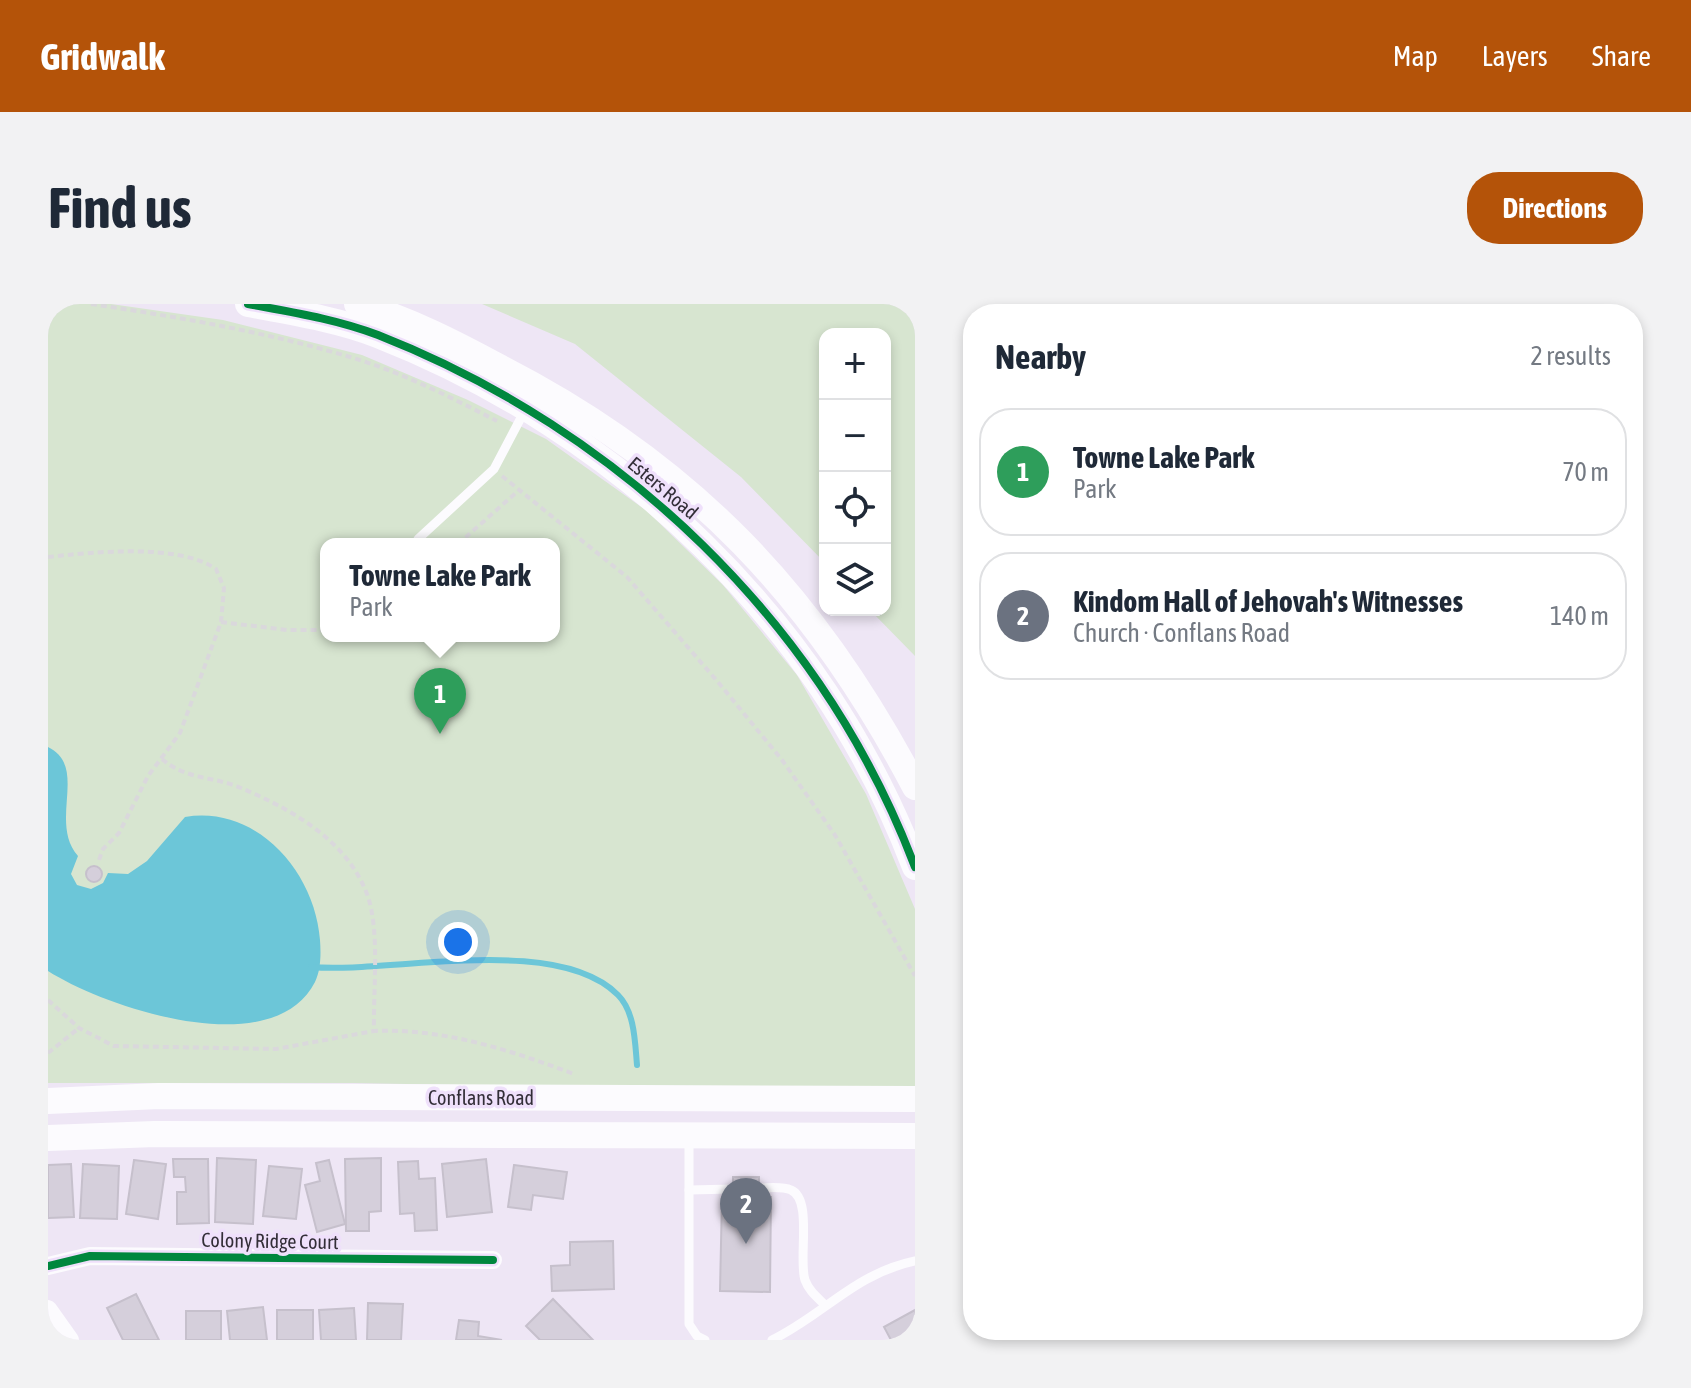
<!DOCTYPE html>
<meta charset="utf-8">
<style>
:root{--surface:#fff;--page:#f2f2f3;--text:#1f2937;--muted:#747a83;--line:#e0e1e3;--accent:#b45309}
body{margin:0;font-family:"Asap Condensed",sans-serif;background:var(--page);color:var(--text)}
.controls{position:absolute;right:24px;top:24px;display:grid;overflow:hidden;border-radius:16px;box-shadow:0 4px 12px #0003}
.controls button{width:72px;height:72px;display:grid;place-items:center;padding:0;border:0;border-bottom:2px solid var(--line);background:var(--surface);color:var(--text);font:40px sans-serif}
.you{position:absolute;left:410px;top:638px;width:28px;height:28px;margin:-20px;border:6px solid #fff;border-radius:50%;background:#1a73e8;box-shadow:0 0 0 12px #1a73e833}
.badge{display:grid;place-items:center;width:52px;height:52px;border-radius:50%;background:var(--accent);color:#fff;font-size:26px;font-weight:700}
.pin{position:absolute;translate:-50% -66px;filter:drop-shadow(0 2px 4px #0008)}
.pin::after{content:'';position:absolute;top:42px;width:28px;height:24px;background:inherit;clip-path:polygon(0 0,100% 0,50% 100%)}
.popup{position:absolute;left:272px;top:234px;width:240px;height:104px;box-sizing:border-box;display:grid;place-content:center;border-radius:16px;background:var(--surface);filter:drop-shadow(0 2px 6px #0005);font-size:26px;white-space:nowrap;color:var(--muted)}
.popup b{font-size:30px;color:var(--text)}
.popup::after{content:'';position:absolute;left:50%;top:100%;margin-left:-16px;border:16px solid transparent;border-top-color:var(--surface)}
.list{margin:0;padding:0;list-style:none}
h2{display:flex;justify-content:space-between;align-items:center;height:104px;margin:0;padding:0 32px;font-size:34px}
h2 small{font-size:26px;font-weight:400;color:var(--muted)}
.list li{display:grid;grid-template-columns:52px 1fr auto;gap:24px;align-items:center;box-sizing:border-box;height:128px;margin:0 16px 16px;padding:0 16px;border:2px solid var(--line);border-radius:32px}
.list b{display:block;font-size:30px;white-space:nowrap}
.list p{margin:0;font-size:26px;white-space:nowrap;color:var(--muted)}
.list em{font-size:26px;font-style:normal;color:var(--muted)}
.icon{flex:none;width:44px;height:44px;fill:none;stroke:currentColor;stroke-width:2;stroke-linecap:round;stroke-linejoin:round}
.map{position:relative;flex:none;width:867px;height:1036px;overflow:hidden;border-radius:32px}
header{display:flex;align-items:center;gap:48px;box-sizing:border-box;height:112px;padding:0 40px;background:var(--accent);color:#fff}
header strong{font-size:38px}
nav{display:flex;gap:44px;margin-inline-start:auto;font-size:28px}
.intro{display:flex;align-items:center;justify-content:space-between;box-sizing:border-box;height:192px;padding:0 48px}
h1{margin:0;font-size:56px}
.button{padding:20px 36px;border-radius:32px;background:var(--accent);color:#fff;font-size:28px;font-weight:700}
main{display:flex;gap:48px;padding:0 48px}
aside{flex:1;background:var(--surface);border-radius:32px;box-shadow:0 4px 12px #0003}
.map>svg:first-child{display:block}
.green{fill:#d7e5d0;fill-rule:evenodd}
.water{fill:#6cc6d8}
.lines{fill:none;stroke-linecap:round;stroke-linejoin:round}
.stream{stroke:#6cc6d8;stroke-width:6}
.building{fill:#d5cfdb;stroke:#c6c0cc;stroke-width:2}
.path{stroke:#dad8dc;stroke-width:4;stroke-dasharray:6 4;stroke-linecap:butt}
.lane{stroke:#fcfbfe;stroke-width:9}
.street{stroke:#fcfbfe;stroke-width:18}
.secondary{stroke:#fcfbfe;stroke-width:26}
.cycleway-casing{stroke:#efe0fb;stroke-width:13}
.cycleway{stroke:#00873e;stroke-width:8}
.labels{text-anchor:middle;stroke-width:7;stroke-linejoin:round;paint-order:stroke}
.street-label{font-size:20px;fill:#332e38;stroke:#efe0fb}
</style>
<header>
<strong>Gridwalk</strong>
<nav><a>Map</a><a>Layers</a><a>Share</a></nav>
</header>
<div class="intro"><h1>Find us</h1><a class="button">Directions</a></div>
<main>
<div class="map">
<svg width="867" height="1036" viewBox="0 0 867 1036">
<rect width="100%" height="100%" fill="#eee6f5"/>
<g class="green">
<path d="M0 0H63L175 16 314 51 420 96 498 135 599 207 675 281 749 371 818 490 867 605V782L609 785 306 779H0ZM278 240H506V332H278Z"/>
<path d="M434 0H867V352L822 306H837V30H777V259L693 173 527 40Z"/>
</g>
<path class="water" d="M0 443C41 463 0 518 30 552L23 570 29 581 43 585 55 579 60 569 80 570 99 557 137 513C209 501 267 568 272 636 273 649 273 666 267 678 225 760 58 704 0 667Z"/>
<g class="lines">
<path class="stream" d="M263 663C343 670 508 629 570 691 587 708 587 739 589 761"/>
</g>
<g class="building">
<circle cx="46" cy="570" r="8"/>
<path d="M169 854 208 856 205 920 167 918Z"/>
<path d="M333 854V907L321 908V927H298L297 855Z"/>
<path d="M125 855H160L161 919 129 920V888H138L137 873H126Z"/>
<path d="M438 855 444 908 399 913 394 860Z"/>
<path d="M86 856 118 860 110 915 78 910Z"/>
<path d="M281 856 297 920 269 928 257 881 272 877 268 859Z"/>
<path d="M370 857 371 875 387 874 389 926 367 927 366 909 352 910 350 858Z"/>
<path d="M23 860 26 913 0 914V861Z"/>
<path d="M35 860 71 862 69 915 32 914Z"/>
<path d="M466 861 519 868 515 895 485 891 483 906 460 903Z"/>
<path d="M221 862 254 865 248 915 215 912Z"/>
<path d="M685 873H711V893H723L722 988 672 987 674 893H685Z"/>
<path d="M565 937 566 985 504 987 503 962 522 961V938Z"/>
<path d="M88 990 111 1036H75L59 1004Z"/>
<path d="M505 995 545 1036H492L478 1022Z"/>
<path d="M320 999 355 1000 353 1036H319Z"/>
<path d="M215 1003 219 1036H182L179 1007Z"/>
<path d="M306 1004 308 1036H273L271 1006Z"/>
<rect x="229" y="1006" width="36" height="30"/>
<path d="M867 1006V1036H843L836 1023Z"/>
<rect x="138" y="1007" width="35" height="29"/>
<path d="M411 1016 431 1018 430 1032 454 1036H408Z"/>
</g>
<g class="lines">
<g class="path">
<path d="M43 0C130 13 218 28 302 53 353 68 402 93 449 117"/>
<path d="M454 172 579 273 670 378 734 456 787 531 867 672"/>
<path d="M410 240 470 187"/>
<path d="M0 253C46 248 130 239 168 265L176 284 173 318 132 429 100 472 71 529 55 545 51 556"/>
<path d="M173 318 239 326H278"/>
<path d="M114 455C138 476 166 472 193 484 243 505 301 537 320 593 332 629 325 688 326 727 395 724 462 746 526 770"/>
<path d="M0 696 31 724 66 742 228 745 326 727"/>
<path d="M0 749 31 724"/>
</g>
<g class="lane">
<path d="M370 235 446 165 476 108"/>
<path d="M641 835V1020L649 1032 657 1036"/>
<path d="M711 884C721 884 734 882 743 886 765 895 750 956 757 976 761 987 769 993 777 1001"/>
<path d="M641 886 685 885"/>
<path d="M724 1036C777 1010 806 970 867 957"/>
</g>
<g class="street">
<path d="M0 962 42 952 445 956"/>
<path d="M0 1005 22 1036"/>
</g>
<g class="secondary">
<path d="M200 0C243 8 288 15 330 31 572 126 774 318 867 563"/>
<path d="M309 0C360 15 407 39 453 64 644 162 768 294 867 483"/>
<path d="M0 797 111 792 867 795"/>
<path d="M0 834 107 830 867 832"/>
</g>
<g class="cycleway-casing">
<g id="cycleway">
<path d="M200 0C243 8 288 15 330 31 572 126 774 318 867 563"/>
<path d="M0 962 42 952 445 956"/>
</g>
</g>
<use href="#cycleway" class="cycleway"/>
</g>
<g class="labels">
<g class="street-label">
<text transform="translate(615 184) rotate(40)" y="7">Esters Road</text>
<text x="433" y="801">Conflans Road</text>
<text transform="translate(222 937) rotate(1)" y="7">Colony Ridge Court</text>
</g>
</g>
</svg>
<div class="controls">
<button>+</button>
<button>−</button>
<button><svg class="icon" aria-label="locate" viewBox="0 0 24 24"><circle cx="12" cy="12" r="6"/><path d="M12 2v4M12 18v4M2 12h4M18 12h4"/></svg></button>
<button><svg class="icon" aria-label="layers" viewBox="0 0 24 24"><path d="M12 4l9 5-9 5-9-5zM3 14l9 5 9-5"/></svg></button>
</div>
<div class="you"></div>
<div class="pin badge" style="left:392px;top:430px;background:#2e9e5b">1</div>
<div class="popup"><b>Towne Lake Park</b>Park</div>
<div class="pin badge" style="left:698px;top:940px;background:#6b7280">2</div>
</div>
<aside>
<h2>Nearby<small>2 results</small></h2>
<ul class="list">
<li><span class="badge" style="background:#2e9e5b">1</span><div><b>Towne Lake Park</b><p>Park</p></div><em>70 m</em></li>
<li><span class="badge" style="background:#6b7280">2</span><div><b>Kindom Hall of Jehovah's Witnesses</b><p>Church · Conflans Road</p></div><em>140 m</em></li>
</ul>
</aside>
</main>
